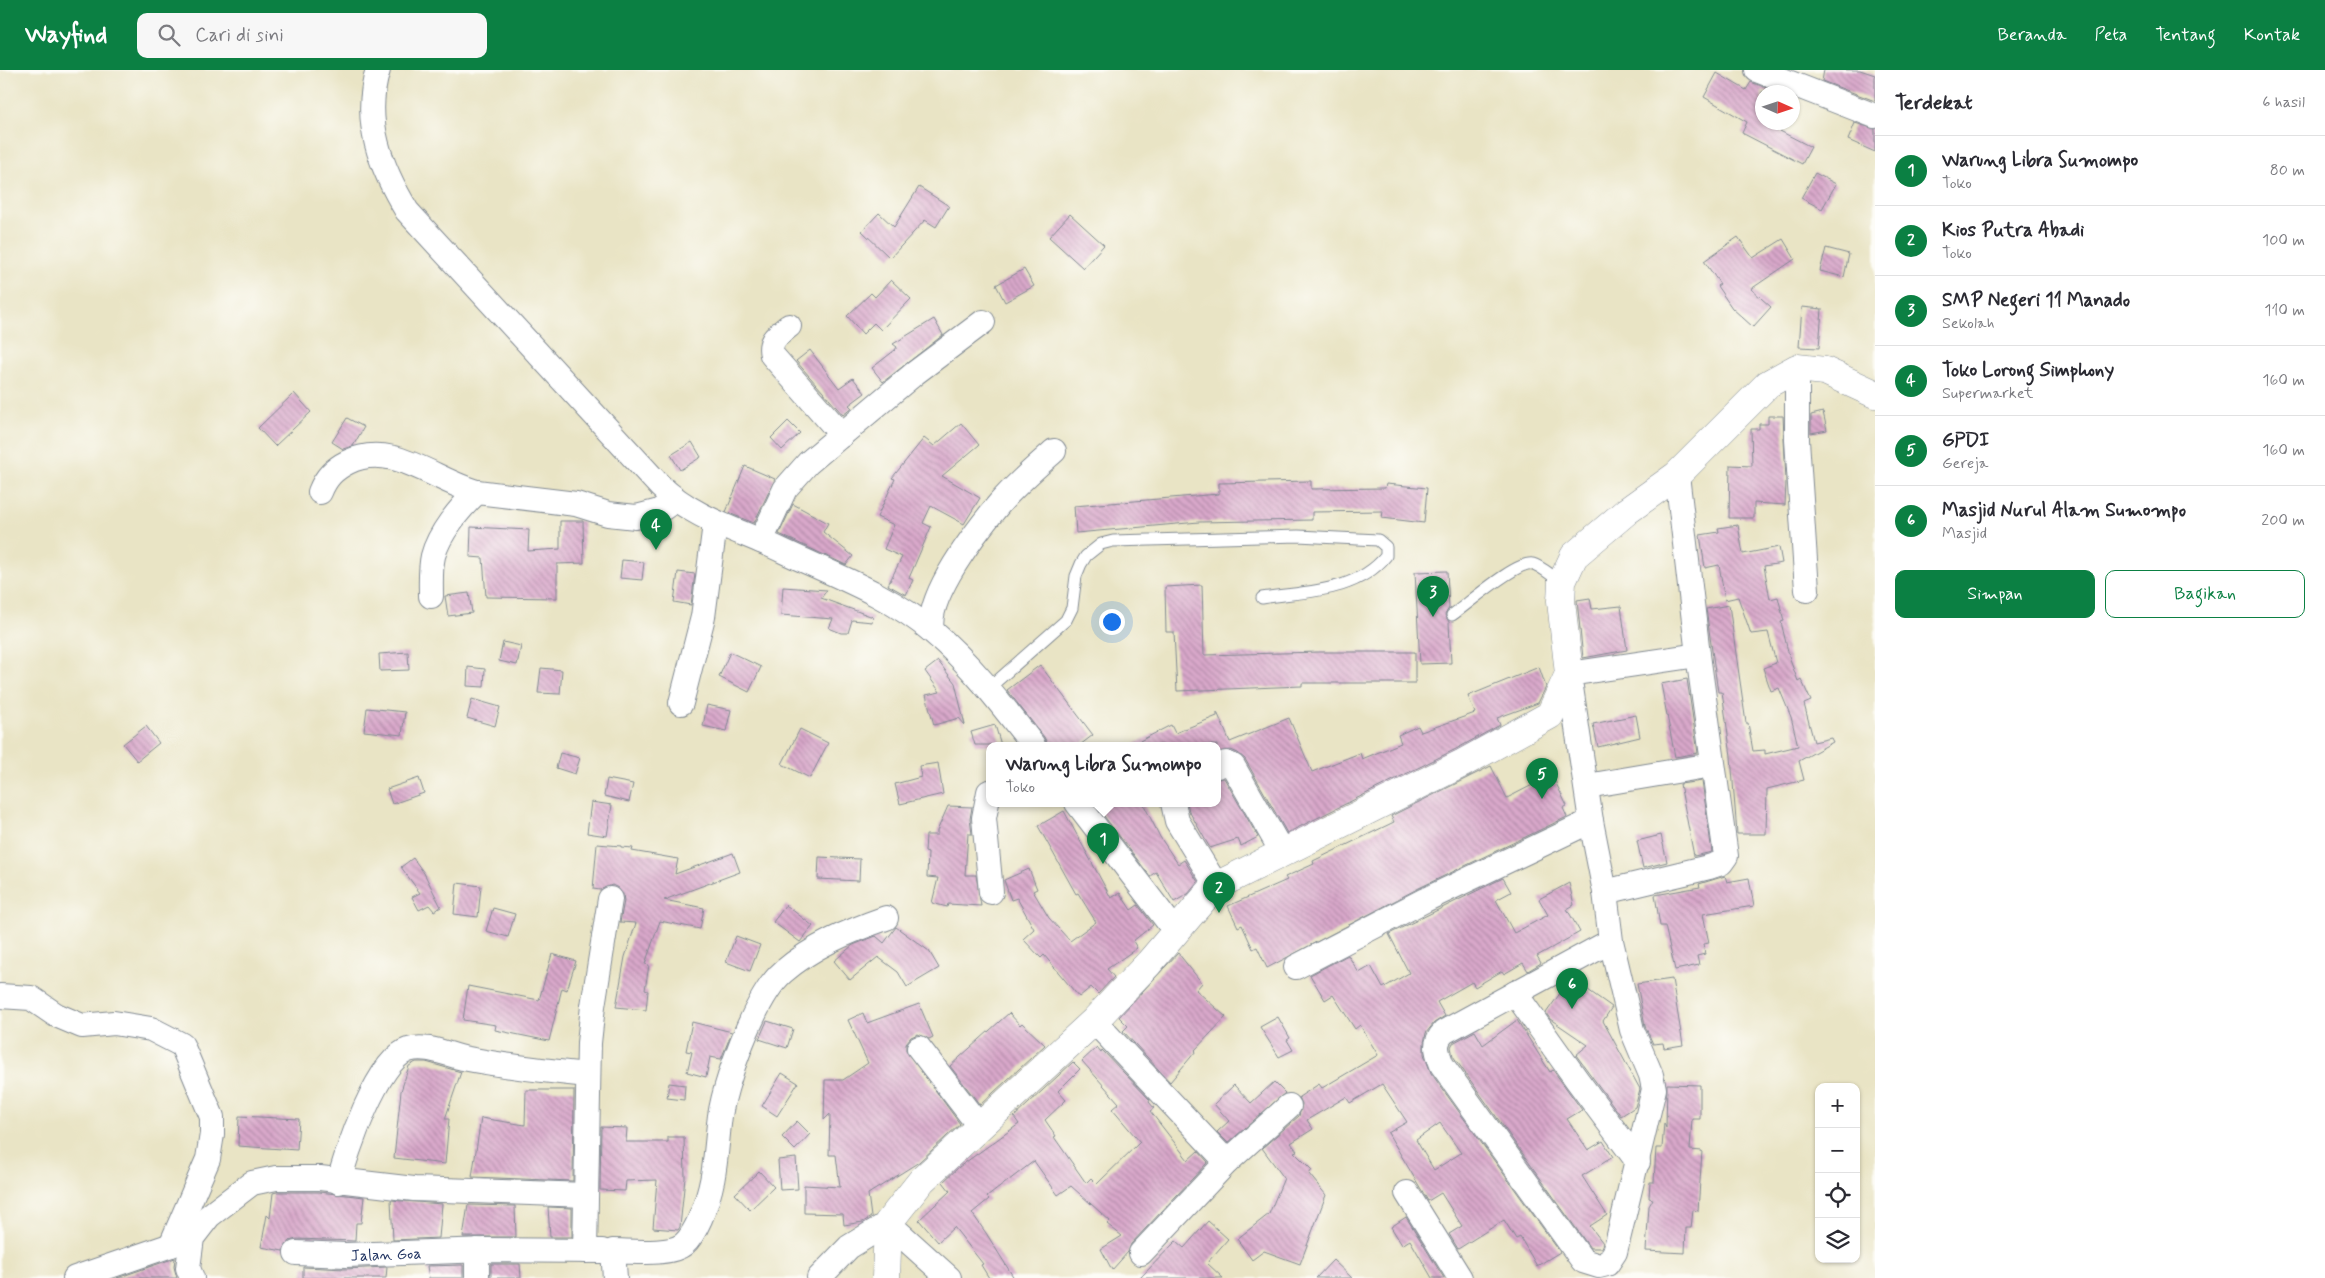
<!DOCTYPE html>
<html lang="id">
<meta charset="utf-8">
<style>
:root{--surface:#fff;--page:#f7f7f7;--text:#2b2b33;--muted:#7c7c81;--line:#e1e1e2;--accent:#0b8043}
body{margin:0;font-family:Mynerve,sans-serif;background:var(--page);color:var(--text)}
.controls{position:absolute;right:15px;bottom:15px;display:grid;overflow:hidden;border-radius:10px;box-shadow:0 1px 4px #0004}
.controls button{width:45px;height:45px;display:grid;place-items:center;padding:0;border:0;border-bottom:1px solid var(--line);background:var(--surface);color:var(--text);font:25px sans-serif}
.compass{position:absolute;left:1755px;top:15px;width:45px;height:45px;border-radius:50%;background:var(--surface);box-shadow:0 1px 4px #0004;rotate:93deg}
.you{position:absolute;left:1111px;top:551px;width:18px;height:18px;margin:-12px;border:4px solid #fff;border-radius:50%;background:#1a73e8;box-shadow:0 0 0 8px #1a73e833}
.badge{display:grid;place-items:center;width:32px;height:32px;border-radius:50%;background:var(--accent);color:#fff;font-size:16px;font-weight:700}
.pin{position:absolute;translate:-50% -41px;filter:drop-shadow(0 1px 2px #0008)}
.pin::after{content:'';position:absolute;top:26px;width:18px;height:15px;background:inherit;clip-path:polygon(0 0,100% 0,50% 100%)}
.popup{position:absolute;left:986px;top:672px;width:235px;height:65px;box-sizing:border-box;display:grid;place-content:center;border-radius:10px;background:var(--surface);filter:drop-shadow(0 1px 4px #0005);font-size:16px;white-space:nowrap;color:var(--muted)}
.popup b{font-size:19px;color:var(--text)}
.popup::after{content:'';position:absolute;left:50%;top:100%;margin-left:-10px;border:10px solid transparent;border-top-color:var(--surface)}
.list{margin:0;padding:0;list-style:none}
h2{display:flex;justify-content:space-between;align-items:center;height:65px;margin:0;padding:0 20px;font-size:21px}
h2 small{font-size:16px;font-weight:400;color:var(--muted)}
.list li{display:grid;grid-template-columns:32px 1fr auto;gap:15px;align-items:center;box-sizing:border-box;height:70px;padding:0 20px;border-top:1px solid var(--line)}
.list b{display:block;font-size:19px;white-space:nowrap}
.list p{margin:0;font-size:16px;white-space:nowrap;color:var(--muted)}
.list em{font-size:16px;font-style:normal;color:var(--muted)}
.actions{display:flex;gap:10px;padding:15px 20px}
.actions a{flex:1;padding:11px 0;border:1px solid var(--accent);border-radius:10px;text-align:center;font-size:18px;color:var(--accent)}
.actions .main{background:var(--accent);color:#fff}
.icon{flex:none;width:28px;height:28px;fill:none;stroke:currentColor;stroke-width:2;stroke-linecap:round;stroke-linejoin:round}
.map{position:relative;flex:none;width:1875px;height:1208px;overflow:hidden}
header{display:flex;align-items:center;gap:30px;box-sizing:border-box;height:70px;padding:0 25px;background:var(--accent);color:#fff}
header strong{font-size:24px}
nav{display:flex;gap:28px;margin-inline-start:auto;font-size:18px}
.search{width:350px;height:45px;background:var(--page);display:flex;align-items:center;gap:12px;box-sizing:border-box;padding:0 18px;border-radius:10px;color:var(--muted);font-size:19px}
main{display:flex}
aside{flex:1;background:var(--surface)}
.map>svg:first-child{display:block}
.building{fill:url(#building-back-hatch);fill-rule:evenodd}
.lines{fill:none;stroke-linecap:round;stroke-linejoin:round}
.lane-casing{stroke:#828a92;stroke-width:13}
.street-casing{stroke:#828a92;stroke-width:26}
.secondary-casing{stroke:#828a92;stroke-width:29}
.lane{stroke:#fff;stroke-width:11}
.street{stroke:#fff;stroke-width:24}
.secondary{stroke:#fff;stroke-width:28}
.labels{text-anchor:middle;stroke-width:4;stroke-linejoin:round;paint-order:stroke}
.street-label{font-size:16px;fill:#1b2f5e;stroke:#fdfcf7}
</style>
<header>
<strong>Wayfind</strong>
<div class="search"><svg class="icon" aria-label="search" viewBox="0 0 24 24"><circle cx="10" cy="10" r="6"/><path d="M15 15l6 6"/></svg>Cari di sini</div>
<nav><a>Beranda</a><a>Peta</a><a>Tentang</a><a>Kontak</a></nav>
</header>
<main>
<div class="map">
<svg width="1875" height="1208" viewBox="0 0 1875 1208">
<defs>
<pattern id="building-back-hatch" width="6" height="6" patternUnits="userSpaceOnUse" patternTransform="scale(1.25)"><rect width="6" height="6" fill="#d9a8ca"/><path d="M-1 5l2 2M0 0l6 6M5-1l2 2" fill="none" stroke="#af89a7"/></pattern>
</defs>
<rect width="100%" height="100%" fill="#fdfcf7"/>
<filter id="ink" filterUnits="userSpaceOnUse"><feTurbulence type="fractalNoise" baseFrequency=".02" numOctaves="2"/><feDisplacementMap in="SourceGraphic" scale="10" xChannelSelector="R" yChannelSelector="G"/><feConvolveMatrix kernelMatrix="1 2 1 2 8 2 1 2 1" color-interpolation-filters="sRGB"/></filter>
<filter id="wash" filterUnits="userSpaceOnUse"><feTurbulence type="fractalNoise" baseFrequency=".0096" numOctaves="4" result="noise"/><feDisplacementMap in="SourceGraphic" scale="20" xChannelSelector="R" yChannelSelector="G"/><feGaussianBlur stdDeviation="1.12" result="paint"/><feColorMatrix in="noise" values="0 0 0 0 0 0 0 0 0 0 0 0 0 0 0 0 0 1.4 0 .05"/><feComposite in="paint" operator="in"/></filter>
<g filter="url(#wash)">
<rect width="100%" height="100%" fill="#e9e4c5"/>
<g id="blocks">
<g class="building">
<path d="M1824 0H1860L1875 5V31L1822 11Z"/>
<path d="M1717 3 1746 20 1751 12 1777 22H1762V52H1784L1780 61 1811 77 1802 94 1742 63 1747 52 1704 27Z"/>
<path d="M1855 53 1875 59V82L1848 70Z"/>
<path d="M1815 103 1836 114 1822 139 1801 128Z"/>
<path d="M919 117 949 136 936 157 925 150 890 188 862 161 879 143 894 157Z"/>
<path d="M1070 144 1104 175 1083 198 1049 167Z"/>
<path d="M1738 167 1753 188 1783 169 1795 189 1751 219 1771 237 1753 257 1732 238 1717 216 1720 214 1704 191Z"/>
<path d="M1826 178 1849 184 1844 207 1820 201Z"/>
<path d="M1024 199 1034 216 1005 232 996 215Z"/>
<path d="M891 210 911 229 881 260 874 253 863 264 847 246 871 223 875 227Z"/>
<path d="M1802 237 1822 239 1819 278 1799 277Z"/>
<path d="M934 249 943 265 883 312 872 298 895 280 897 277 893 274Z"/>
<path d="M810 280 839 318 853 308 865 323 849 335 852 338 843 345 796 291Z"/>
<path d="M294 323 311 342 275 376 258 358Z"/>
<path d="M1823 342 1827 360 1811 363V345Z"/>
<path d="M1768 346H1783L1786 411 1785 435 1754 433V448H1729L1730 395 1752 396 1751 359H1759V354H1768Z"/>
<path d="M347 348 364 357 353 376 343 379 332 372Z"/>
<path d="M788 351 800 363 782 380 771 368Z"/>
<path d="M961 353 979 375 942 406 980 428 964 454 931 436 923 453 931 457 909 508 913 510 906 525 888 515 902 487 884 479 894 455 877 447 895 409 892 408 924 368 934 376Z"/>
<path d="M692 372 701 387 680 400 671 385Z"/>
<path d="M745 396 775 409 754 453 726 442Z"/>
<path d="M1311 411V419L1385 418 1386 414 1427 418 1424 453 1382 448 1383 441 1312 442V450L1199 452 1076 463 1074 436 1219 424V413Z"/>
<path d="M793 434 828 453 823 462 853 486 846 495 779 464Z"/>
<path d="M560 451H583L584 493 557 494V528L486 527 483 488 470 487 471 457 529 460 528 481 560 479Z"/>
<path d="M1738 455 1743 484 1779 477 1782 493 1764 496 1770 529 1778 527 1784 551 1781 552 1790 590 1798 611 1801 609 1811 631 1804 634 1814 672 1831 668 1833 672 1799 691 1804 710 1767 719 1766 764H1737L1731 686 1722 622H1718L1706 539 1729 535 1746 653H1748L1753 681 1765 680V684L1798 676 1791 647 1779 618 1771 621 1763 598 1776 593 1768 562 1751 564 1738 527 1725 530 1719 495 1705 498 1700 465 1719 462 1718 458Z"/>
<path d="M622 490 644 492 642 510 620 508Z"/>
<path d="M1447 501 1449 538 1445 545 1449 552 1451 593 1420 594 1415 502Z"/>
<path d="M678 502 695 504 691 535 674 532Z"/>
<path d="M1202 515 1204 585 1320 582H1415V613H1302V616L1177 621 1174 562H1166L1165 517Z"/>
<path d="M783 517 827 520 821 528 873 547 872 552 852 550 848 563H841L829 558 833 549 781 545Z"/>
<path d="M469 523 472 543 448 546 445 526Z"/>
<path d="M1590 528 1592 539 1621 536 1627 580 1583 588 1577 530Z"/>
<path d="M503 572 521 576 517 595 499 591Z"/>
<path d="M408 582 409 600 380 601 379 584Z"/>
<path d="M730 582 761 597 749 622 719 607Z"/>
<path d="M938 591 955 613 965 655 959 648 934 655 926 625 940 622 925 601Z"/>
<path d="M1040 595 1093 665 1080 675H1048L1044 667 1007 620Z"/>
<path d="M468 597 485 599 484 617 467 616Z"/>
<path d="M1539 597 1546 617 1538 633 1497 648 1500 655 1456 679 1287 763 1245 689 1238 683 1231 680 1217 682V675H1132L1171 655 1175 663 1217 646V642L1230 672 1289 648 1312 702 1360 683 1362 689 1401 673 1398 665 1418 656 1421 662 1475 643 1468 626Z"/>
<path d="M541 598 562 600 560 624 538 623Z"/>
<path d="M1687 609 1698 683 1675 687 1661 614Z"/>
<path d="M472 629 500 637 495 656 467 648Z"/>
<path d="M707 635 731 640 726 661 703 656Z"/>
<path d="M367 638 405 642 402 665 364 661Z"/>
<path d="M1636 645 1640 667 1598 677 1593 654Z"/>
<path d="M995 655 1001 675H975L971 662Z"/>
<path d="M146 656 159 673 137 691 123 674Z"/>
<path d="M800 659 828 673 810 708 782 694Z"/>
<path d="M560 683 580 688 575 704 556 698Z"/>
<path d="M938 693 943 724 900 734 895 714 921 707 919 696Z"/>
<path d="M1491 696 1507 728 1552 705 1567 736 1563 738 1567 747 1419 818 1267 898 1257 877 1253 879 1242 855 1238 857 1228 836 1287 810 1285 807 1314 794 1313 791 1394 752 1391 746Z"/>
<path d="M419 708 424 723 392 734 387 719Z"/>
<path d="M1224 708 1258 767 1241 776 1238 769 1210 778 1189 741 1187 733H1217V709Z"/>
<path d="M607 709 633 714 629 732 604 726Z"/>
<path d="M1702 711 1712 782 1694 786 1680 714Z"/>
<path d="M591 732 612 735 607 766 587 763Z"/>
<path d="M1094 733H1143L1160 767 1178 794 1184 790 1198 812 1188 824 1174 832 1156 802 1150 806Z"/>
<path d="M948 736 972 737 970 749 972 764H968L965 805H976L981 836 948 834 947 837 932 833 938 808 927 807 928 783 925 782 926 765H937V761Z"/>
<path d="M1064 741 1111 828 1120 823 1131 840 1138 835 1153 855 1133 871 1137 878 1107 899 1114 907 1098 924 1091 917 1079 927 1044 885 1041 888 1023 869 1034 859 1017 828 1011 830 1004 810 1029 799 1037 819 1033 821 1049 848 1070 871 1096 852 1078 823 1076 824 1038 756Z"/>
<path d="M1661 765 1667 792 1643 798 1637 771Z"/>
<path d="M597 774 621 776V777L633 778 632 781 678 789 675 804 733 783 740 802 664 830 704 838 700 859 660 851 645 894 649 895 645 920 648 921 646 940 616 937 625 887 636 853 620 852 624 831 623 824 618 818 612 815 600 820 593 819Z"/>
<path d="M819 787 860 789 859 811 818 809Z"/>
<path d="M413 788 424 803 441 837 434 841 429 835 419 840 412 827 420 823 401 797Z"/>
<path d="M1725 806 1727 812 1749 808 1754 836 1703 844 1709 873 1703 874 1705 884 1697 886 1699 895 1675 900 1665 856H1660L1655 825 1700 817 1699 814Z"/>
<path d="M1503 808 1511 822 1496 830 1514 863 1548 845 1539 829 1569 813 1574 835 1567 839 1580 862 1537 886 1541 893 1528 901 1523 893 1504 904 1502 901 1475 917 1472 912 1437 932 1445 946 1434 953 1426 963 1424 973V984L1431 1003 1560 1182 1537 1196 1520 1167 1516 1169 1504 1150 1458 1179 1449 1164 1462 1156 1441 1123 1428 1131 1388 1063 1407 1052 1382 1014 1350 1033 1346 1027 1307 1050 1313 1059 1291 1073 1297 1081 1294 1082 1312 1100 1309 1104 1326 1125 1300 1194 1264 1181 1252 1190 1237 1169 1269 1144 1284 1108 1262 1078 1299 1046 1302 1034 1299 1027 1319 1014 1322 1018 1378 985 1360 955 1355 959 1333 925 1325 930 1310 905 1348 885 1359 903 1371 896 1383 918 1409 903 1389 864ZM1440 1053 1461 1083 1434 1100 1416 1070Z"/>
<path d="M457 813 481 816 478 847 454 844Z"/>
<path d="M786 835 813 856 800 872 773 852Z"/>
<path d="M493 838 515 844 508 867 486 861Z"/>
<path d="M896 857 929 881 939 898 907 917 898 902 878 887 850 910 834 891 853 875 876 866 884 873Z"/>
<path d="M736 866 760 875 750 901 726 892Z"/>
<path d="M1178 883 1202 913 1196 920 1226 947 1195 980 1196 981 1170 1012 1123 961 1128 956 1119 947Z"/>
<path d="M552 884 576 891 567 920 562 918 549 971 495 960 496 955 463 950 468 916 539 930Z"/>
<path d="M1571 908 1612 937 1603 951 1640 1019 1635 1037 1621 1046 1576 985 1588 975 1550 949 1546 943Z"/>
<path d="M1672 909 1683 975 1664 978 1663 973 1653 974 1645 956 1637 914Z"/>
<path d="M919 934 933 967 929 969 918 964 911 967 906 973V980L960 1054 919 1092 868 1124 871 1147 863 1152 844 1155 843 1144 804 1143V1115L840 1117 836 1085H829L830 1044 824 1050 825 1010H843L868 993 848 950 863 943 867 953Z"/>
<path d="M1009 943 1020 955 1022 953 1045 975 980 1035 950 996Z"/>
<path d="M1278 947 1290 968 1287 970 1293 980 1279 987 1260 957Z"/>
<path d="M1517 950 1550 1002 1553 1000 1582 1040 1567 1049 1588 1080 1603 1071 1613 1087 1582 1106 1607 1145 1590 1156 1603 1173 1601 1178H1590L1453 986 1451 977 1453 973 1475 961 1483 975Z"/>
<path d="M767 951 793 959 787 978 759 969Z"/>
<path d="M692 952 732 962 721 989 710 987 706 1007 687 1002 692 982 686 981Z"/>
<path d="M1097 977 1101 982 1102 980 1150 1030 1149 1032 1154 1038 1150 1041 1188 1090 1198 1081 1208 1092 1131 1174 1128 1182 1112 1200 1101 1179 1122 1166 1107 1154 1110 1151 1071 1116 1058 1125 1034 1091 987 1127 989 1129 972 1143 986 1163 1014 1208H989L981 1195 983 1194 954 1157 938 1172 919 1150 950 1121 943 1112 959 1097 1019 1054 1014 1047 1073 992 1080 999 1058 1021 1066 1030 1045 1050 1056 1066 1054 1067 1086 1113 1091 1108 1097 1114 1140 1072 1112 1039 1119 1033 1082 991Z"/>
<path d="M426 992 461 1002 445 1049H449L445 1094 394 1088 401 1021 409 996 416 992Z"/>
<path d="M782 1003 798 1013 777 1046 762 1036Z"/>
<path d="M1274 1012 1285 1023 1228 1073 1217 1062 1229 1051 1214 1034 1234 1015 1251 1033Z"/>
<path d="M669 1013 685 1015 684 1030 667 1028Z"/>
<path d="M1667 1014 1700 1015V1049H1692L1690 1080 1702 1081 1698 1141 1693 1140 1691 1158H1686L1685 1183 1646 1181 1649 1136 1653 1129 1649 1128 1650 1112H1654L1656 1078H1662L1664 1053 1666 1058Z"/>
<path d="M526 1020H574L573 1111 472 1107 481 1048 525 1055Z"/>
<path d="M239 1046 299 1049 297 1080 238 1076Z"/>
<path d="M797 1051 810 1064 795 1080 782 1067Z"/>
<path d="M601 1057 627 1058 626 1072H668V1067H684L685 1108 680 1157 678 1160 653 1158 657 1110 626 1111 625 1121 600 1120Z"/>
<path d="M796 1088 798 1119 780 1120 778 1090Z"/>
<path d="M759 1101 774 1117 750 1140 735 1124Z"/>
<path d="M277 1122H319L364 1127 361 1153H356L355 1171 297 1169 289 1171 283 1181 261 1177 267 1145 270 1148 273 1123Z"/>
<path d="M391 1130 442 1134 439 1168 393 1170Z"/>
<path d="M468 1135 515 1136 516 1167H463Z"/>
<path d="M548 1137 572 1138V1167H550Z"/>
<path d="M1406 1147 1444 1208H1432L1410 1170 1402 1175 1391 1157Z"/>
<path d="M1208 1151 1228 1169 1207 1193 1223 1208H1140L1176 1171 1184 1178Z"/>
<path d="M175 1188 174 1197 177 1208H117Z"/>
<path d="M1333 1190 1352 1208H1316Z"/>
<path d="M491 1194H520L521 1208H491Z"/>
<path d="M463 1195V1208H429L427 1196Z"/>
<path d="M303 1197 345 1199 387 1197 386 1208H303Z"/>
</g>
</g>
</g>
<g filter="url(#ink)">
<use href="#blocks" fill-opacity="0" stroke="#828a92" stroke-width="1"/>
<g class="lines">
<g class="lane-casing">
<g id="lane">
<path d="M1452 545C1467 535 1517 490 1533 494 1541 496 1554 508 1562 512"/>
<path d="M989 618 1066 550 1072 538 1076 506 1081 494 1086 486 1101 474 1113 471 1298 466 1378 470 1386 477V486C1356 523 1305 521 1262 528"/>
</g>
</g>
<g class="street-casing">
<g id="street">
<path d="M378 0C362 51 381 98 407 141L660 416C696 450 740 460 783 481 832 504 892 526 933 562 972 595 1002 635 1033 675"/>
<path d="M1757 0 1875 46"/>
<path d="M789 256C778 265 768 270 772 285L842 365"/>
<path d="M1797 298V370L1807 520"/>
<path d="M320 422C326 407 334 399 348 392 392 370 435 411 477 422"/>
<path d="M761 471 785 419 808 393 915 303 983 252"/>
<path d="M431 526C431 513 430 499 433 486 439 463 460 438 477 422L576 434 608 444 636 447 659 441 675 430"/>
<path d="M932 561C925 527 977 460 999 434 1015 415 1035 398 1054 381"/>
<path d="M681 633 703 547 715 454"/>
<path d="M1217 696 1226 693 1233 696 1282 782"/>
<path d="M1587 716 1712 695"/>
<path d="M989 722 984 748 991 822"/>
<path d="M1077 733 1176 862"/>
<path d="M1173 733 1177 751 1216 815"/>
<path d="M1605 822 1709 797 1721 793 1726 786 1698 585 1677 405"/>
<path d="M1611 871 1444 962C1433 973 1437 982 1442 995L1583 1191 1599 1196 1607 1194 1615 1182 1654 1019 1651 1005 1632 960 1611 871 1605 822 1591 751 1569 604 1698 585"/>
<path d="M1296 897 1425 830 1591 751"/>
<path d="M1515 923 1577 1010 1638 1092"/>
<path d="M0 926 31 928 56 945 82 956 114 953 151 959 182 975 212 1047V1064L208 1089 171 1175"/>
<path d="M1094 951 1227 1092 1141 1183"/>
<path d="M919 978 980 1057"/>
<path d="M1227 1092 1289 1036"/>
<path d="M339 1112C346 1083 378 989 408 980 425 974 446 984 463 988 504 996 546 1001 588 1005"/>
<path d="M1407 1123 1460 1208"/>
<path d="M477 1180V1208"/>
<path d="M585 1181 589 973 593 936 610 829"/>
<path id="s1" d="M296 1183 346 1185 486 1180 602 1181"/>
<path d="M75 1208 186 1170"/>
<path d="M192 1208 188 1198 192 1168 209 1146 252 1113 276 1108H320L414 1119 586 1125"/>
<path d="M615 1208 613 1181C631 1181 670 1186 684 1174 691 1168 696 1158 700 1149 715 1114 715 1091 719 1054 722 1017 755 926 783 902 813 876 849 861 886 848"/>
<path d="M819 1208 849 1177 888 1153 949 1208"/>
</g>
</g>
<g class="secondary-casing">
<path id="secondary" d="M886 1208 888 1153 922 1110 1094 951 1149 893 1214 817 1463 693 1550 645 1569 604 1561 531 1562 512 1574 486 1627 441 1677 405 1768 314 1797 298 1825 301 1875 324"/>
</g>
<use href="#lane" class="lane"/>
<use href="#street" class="street"/>
<use href="#secondary" class="secondary"/>
</g>
</g>
<g class="labels">
<g class="street-label">
<text dy="6" stroke="none"><textPath href="#s1" startOffset="90">Jalan Goa</textPath></text>
</g>
</g>
</svg>
<div class="controls">
<button>+</button>
<button>−</button>
<button><svg class="icon" aria-label="locate" viewBox="0 0 24 24"><circle cx="12" cy="12" r="6"/><path d="M12 2v4M12 18v4M2 12h4M18 12h4"/></svg></button>
<button><svg class="icon" aria-label="layers" viewBox="0 0 24 24"><path d="M12 4l9 5-9 5-9-5zM3 14l9 5 9-5"/></svg></button>
</div>
<svg class="compass" viewBox="-18 -18 36 36"><path d="M0-13l5 13h-10z" fill="#e53935"/><path d="M0 13l5-13h-10z" fill="#7c7c81"/></svg>
<div class="you"></div>
<div class="pin badge" style="left:1103px;top:794px">1</div>
<div class="popup"><b>Warung Libra Sumompo</b>Toko</div>
<div class="pin badge" style="left:1219px;top:843px">2</div>
<div class="pin badge" style="left:1433px;top:547px">3</div>
<div class="pin badge" style="left:656px;top:480px">4</div>
<div class="pin badge" style="left:1542px;top:729px">5</div>
<div class="pin badge" style="left:1572px;top:939px">6</div>
</div>
<aside>
<h2>Terdekat<small>6 hasil</small></h2>
<ul class="list">
<li><span class="badge">1</span><div><b>Warung Libra Sumompo</b><p>Toko</p></div><em>80 m</em></li>
<li><span class="badge">2</span><div><b>Kios Putra Abadi</b><p>Toko</p></div><em>100 m</em></li>
<li><span class="badge">3</span><div><b>SMP Negeri 11 Manado</b><p>Sekolah</p></div><em>110 m</em></li>
<li><span class="badge">4</span><div><b>Toko Lorong Simphony</b><p>Supermarket</p></div><em>160 m</em></li>
<li><span class="badge">5</span><div><b>GPDI</b><p>Gereja</p></div><em>160 m</em></li>
<li><span class="badge">6</span><div><b>Masjid Nurul Alam Sumompo</b><p>Masjid</p></div><em>200 m</em></li>
</ul>
<div class="actions"><a class="main">Simpan</a><a>Bagikan</a></div>
</aside>
</main>
